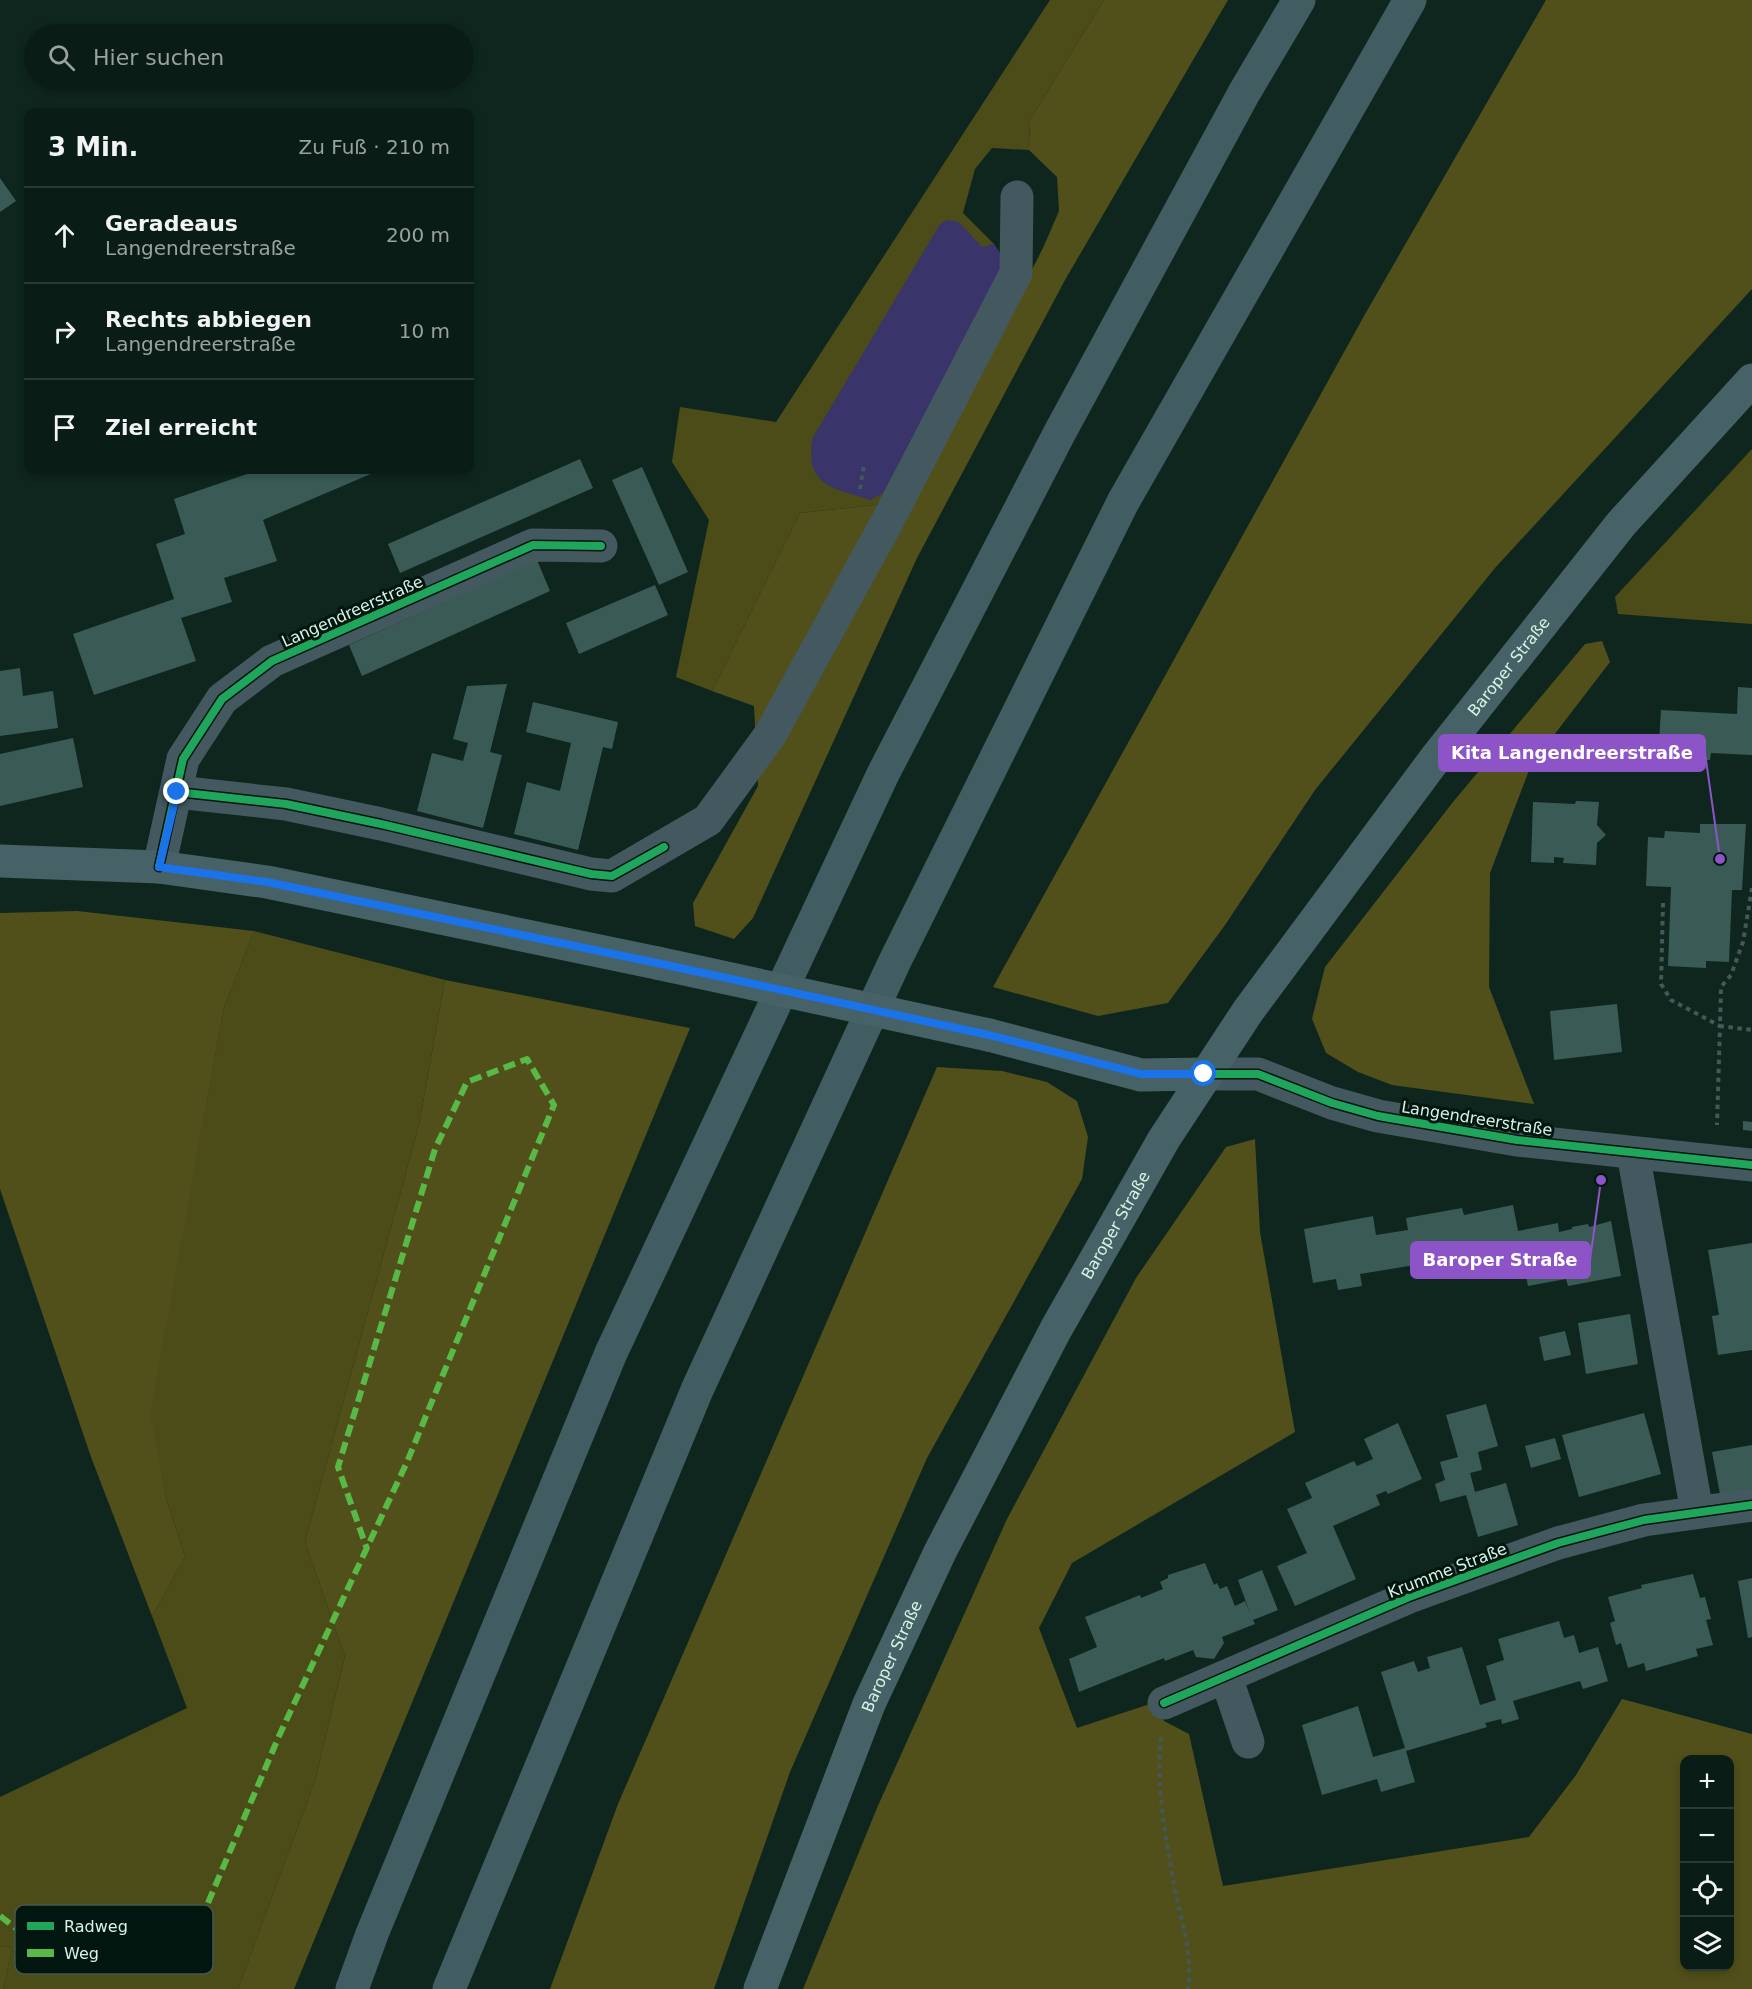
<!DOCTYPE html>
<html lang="de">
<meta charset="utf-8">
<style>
:root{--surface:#0a1c16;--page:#182923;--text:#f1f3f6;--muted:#99a1a1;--line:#2a3a35}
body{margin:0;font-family:"DejaVu Sans",sans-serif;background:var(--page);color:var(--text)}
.controls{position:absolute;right:18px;bottom:18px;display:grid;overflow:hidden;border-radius:12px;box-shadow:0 3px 9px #0003}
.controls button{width:54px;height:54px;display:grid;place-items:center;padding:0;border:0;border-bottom:2px solid var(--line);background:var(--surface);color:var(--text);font:30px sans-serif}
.stop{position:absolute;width:18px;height:18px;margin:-14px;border:4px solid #1a73e8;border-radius:50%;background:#fff}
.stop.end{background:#1a73e8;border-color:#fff;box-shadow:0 2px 6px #0008}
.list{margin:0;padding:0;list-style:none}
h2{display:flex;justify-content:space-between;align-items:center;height:78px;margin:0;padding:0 24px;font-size:26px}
h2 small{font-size:20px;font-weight:400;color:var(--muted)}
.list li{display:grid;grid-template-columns:39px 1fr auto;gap:18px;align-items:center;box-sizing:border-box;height:96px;padding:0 24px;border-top:2px solid var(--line)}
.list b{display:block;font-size:22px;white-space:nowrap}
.list p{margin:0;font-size:20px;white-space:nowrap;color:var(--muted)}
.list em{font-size:20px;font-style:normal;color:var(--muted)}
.icon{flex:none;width:33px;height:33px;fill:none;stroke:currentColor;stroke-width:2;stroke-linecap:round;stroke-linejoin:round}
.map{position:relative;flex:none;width:1752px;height:1989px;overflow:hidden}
.search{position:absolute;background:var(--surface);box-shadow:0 3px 9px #0003;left:24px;top:24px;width:450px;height:66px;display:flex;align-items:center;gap:15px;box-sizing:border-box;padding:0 21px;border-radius:33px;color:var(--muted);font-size:22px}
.panel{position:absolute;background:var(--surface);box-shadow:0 3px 9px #0003;left:24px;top:108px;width:450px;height:366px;border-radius:12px}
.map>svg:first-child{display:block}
.green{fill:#4c4c19}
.forest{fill:#51501b;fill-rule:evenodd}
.water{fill:#39356a}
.building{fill:#3a5b55}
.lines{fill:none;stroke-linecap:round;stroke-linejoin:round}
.path{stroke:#445859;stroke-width:4;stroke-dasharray:4.5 4.5;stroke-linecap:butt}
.minor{stroke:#43595f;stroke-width:33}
.major{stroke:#476266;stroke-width:33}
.highway{stroke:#415d62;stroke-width:33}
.major-bridge{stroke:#476266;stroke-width:33}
.quiet{stroke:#58b947;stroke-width:6;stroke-dasharray:12 6;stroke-linecap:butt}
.cycleway-casing{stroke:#01160e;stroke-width:11}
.cycleway{stroke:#20a55d;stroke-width:8}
.route{stroke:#1a73e8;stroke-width:8}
.labels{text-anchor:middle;stroke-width:6;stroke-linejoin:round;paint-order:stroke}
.street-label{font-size:16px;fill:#d7f3e6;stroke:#01160e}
.key{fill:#01160e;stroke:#41584f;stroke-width:1.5}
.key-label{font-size:16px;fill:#d7f3e6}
.leader{fill:none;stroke:#8d54c7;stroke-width:2}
.callout-dot{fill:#8d54c7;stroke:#01160e;stroke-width:2}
.callout{fill:#8d54c7;stroke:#8d54c7;stroke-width:2}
.callout-label{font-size:18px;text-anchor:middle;font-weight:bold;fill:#fff}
</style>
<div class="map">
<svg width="1752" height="1989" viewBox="0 0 1752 1989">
<rect width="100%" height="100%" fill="#0e261e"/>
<g class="green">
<path d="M1050 0H1104L1030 120 1029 150 992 148 975 169 963 213 994 244 1003 258 892 494 876 505 800 513 712 691 676 677 709 520 672 462 680 407 776 422Z"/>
<path d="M1752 449V624L1618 614 1615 597Z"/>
<path d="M254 931 445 980 419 1125 305 1542 345 1656 315 1781 238 1989H3L12 1948 0 1946V1797L187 1708 152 1616 185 1557 166 1498 149 1413 224 1007Z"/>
</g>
<g class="forest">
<path d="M1104 0H1228L1065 280 917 558 753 918 734 939 695 926 693 903 758 786 754 706 712 691 800 513 876 505 921 489 1043 248 1059 211 1057 177 1029 150 1030 120Z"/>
<path d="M1546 0H1752V289L1495 568 1315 790 1225 925 1168 1003 1098 1016 993 987 1364 316Z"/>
<path d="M1602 641 1610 662 1531 765 1490 873 1489 987 1534 1104 1392 1085 1358 1072 1326 1053 1312 1019 1325 967 1453 802 1585 644Z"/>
<path d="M77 911 254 931 224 1007 150 1413 166 1498 185 1557 152 1616 91 1457 0 1189V913Z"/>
<path d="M445 980 690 1028 294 1989H238L315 1781 345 1656 305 1542 419 1125Z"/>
<path d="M937 1067 1002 1071 1047 1082 1077 1101 1088 1137 1082 1179 927 1458 790 1772 714 1989H550L618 1804Z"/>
<path d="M1255 1139 1260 1232 1295 1432 1072 1563 1039 1628 1077 1728 1150 1704 1164 1721 1189 1734 1223 1886 1529 1837 1576 1775 1622 1699 1752 1734V1989H803L877 1808 1007 1519 1136 1278 1226 1147ZM1684 1760H1730V1966H1684Z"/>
<path d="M0 1946 12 1948 3 1989H0Z"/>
</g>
<path class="water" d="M947 220 959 222 982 247 994 244 1003 258 1005 268 883 493 870 500C833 488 803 486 813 437L940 224Z"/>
<g class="building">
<path d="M0 178 16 201 0 212Z"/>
<path d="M580 459 593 488 400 573 388 544Z"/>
<path d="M642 467 688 572 659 585 612 480Z"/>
<path d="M246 470H380L263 520 277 561 224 578 232 602 181 618 196 661 94 695 73 634 174 599 156 544 185 534 174 499 247 474Z"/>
<path d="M537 560 550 591 362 676 349 645Z"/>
<path d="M655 585 668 615 579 654 566 623Z"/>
<path d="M20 668 23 696 53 691 58 728 0 736V671Z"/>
<path d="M507 684 490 752 502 755 483 828 417 811 432 753 463 761 468 743 453 739 467 686Z"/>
<path d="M1738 687 1752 688V755L1711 753 1710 760 1658 758 1661 710 1737 714Z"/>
<path d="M533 702 618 722 612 749 603 747 578 850 514 834 527 782 560 791 571 743 526 732Z"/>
<path d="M73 738 83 787 0 806V754Z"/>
<path d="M1576 801 1599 802 1597 825 1606 835 1597 843 1596 865 1563 863 1564 858 1554 857V863L1531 862 1533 802 1575 804Z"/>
<path d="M1700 824H1746L1742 890H1732L1729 962 1706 961V968L1668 966 1671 887 1646 886 1648 837 1664 838 1665 831 1700 833Z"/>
<path d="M1617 1004 1622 1052 1554 1060 1550 1011Z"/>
<path d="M1743 1121 1752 1122V1131L1743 1130Z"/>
<path d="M1513 1205 1518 1231 1558 1223 1559 1232 1572 1229V1227L1588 1224 1589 1227 1611 1221 1621 1276 1568 1286 1566 1279 1528 1286 1523 1260 1473 1270 1471 1262 1416 1272 1415 1265 1360 1274 1362 1286 1338 1290 1336 1279 1313 1283 1304 1229 1373 1216 1376 1235 1408 1230 1406 1218 1462 1208 1464 1215Z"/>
<path d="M1752 1243V1350L1718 1355 1712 1316 1719 1315 1708 1250Z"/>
<path d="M1630 1314 1638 1364 1586 1374 1578 1323Z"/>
<path d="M1565 1331 1571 1355 1544 1361 1539 1337Z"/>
<path d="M1486 1404 1498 1446 1478 1452 1482 1470 1470 1473 1475 1492 1506 1483 1518 1525 1478 1537 1466 1495 1440 1502 1435 1484 1445 1480 1440 1462 1458 1457 1446 1415Z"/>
<path d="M1644 1413 1661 1474 1579 1497 1562 1435Z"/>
<path d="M1398 1423 1422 1479 1388 1494 1386 1491 1376 1495 1380 1505 1333 1526 1356 1579 1295 1606 1277 1566 1307 1553 1287 1509 1312 1498 1305 1483 1354 1461 1357 1466 1373 1459 1364 1439Z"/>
<path d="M1555 1438 1561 1459 1531 1468 1525 1446Z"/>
<path d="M1752 1445V1489L1720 1494 1712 1452Z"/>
<path d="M1205 1563 1214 1585 1217 1583 1220 1589 1227 1586 1235 1606 1245 1601 1250 1613 1238 1580 1262 1570 1278 1610 1253 1620 1255 1624 1222 1637 1224 1643 1214 1659 1196 1657 1193 1650 1165 1661 1164 1658 1079 1692 1069 1659 1097 1647 1085 1617 1140 1595 1141 1598 1163 1589 1160 1582 1168 1578V1575Z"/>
<path d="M1693 1574 1700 1598 1705 1597 1711 1619 1706 1620 1713 1645 1696 1649 1698 1656 1646 1671 1644 1663 1628 1668 1621 1643 1616 1645 1610 1623 1615 1621 1608 1597 1642 1588 1641 1585Z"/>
<path d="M1752 1578V1637L1748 1638 1738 1581Z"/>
<path d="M1559 1621 1564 1638 1574 1635 1579 1653 1598 1647 1608 1681 1583 1689 1580 1681 1513 1701 1519 1719 1502 1724 1501 1719 1485 1723 1487 1727 1406 1751 1415 1782 1381 1792 1377 1779 1322 1795 1302 1725 1358 1706 1373 1757 1405 1748 1381 1672 1414 1661 1418 1672 1430 1668 1427 1657 1462 1647 1480 1705 1496 1700 1486 1666 1504 1660 1498 1639Z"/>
</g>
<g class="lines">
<g class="path">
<path d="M860 489 864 465"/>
<path d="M1752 888 1743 942 1731 975 1721 987 1720 1026 1752 1030"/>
<path d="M1663 903 1661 984 1671 1000 1720 1026 1717 1125"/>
<path d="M1161 1737C1156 1785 1165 1836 1174 1884 1181 1921 1193 1952 1188 1989"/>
</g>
<g class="minor">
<path d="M177 792 286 804 381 824 591 874 612 876 708 820 770 735 887 522 1016 273 1017 197"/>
<path d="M159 867 183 759 222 699 272 661 533 545 601 546"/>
<path d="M1204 1074H1258L1332 1103 1378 1116 1517 1140 1752 1165"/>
<path d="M1633 1153 1697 1512"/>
<path d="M1226 1677 1248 1742"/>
<path d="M1164 1703 1409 1597 1558 1543 1644 1520 1752 1505"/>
</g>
<g class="major">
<path d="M0 861 159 867 267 882 657 963"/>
<path d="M989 1035 1141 1075 1204 1074"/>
<path id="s1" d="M760 1989 869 1704 940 1552 1056 1329 1164 1139 1248 1011 1435 759 1621 524 1752 380"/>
</g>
<g class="highway">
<path d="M352 1989 372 1934 611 1353 883 774 1060 432 1244 93 1299 0"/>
<path d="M449 1989 697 1390 894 963 1123 502 1410 0"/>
</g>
<path class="major-bridge" d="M657 963 989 1035"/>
<path class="quiet" d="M0 1916 21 1932 69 1920 196 1931 279 1736 407 1462 554 1105 527 1059 467 1082 435 1149 338 1467 367 1549"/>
<g class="cycleway-casing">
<g id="cycleway">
<path d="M177 792 286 804 381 824 591 874 612 876 664 847"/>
<path d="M159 867 183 759 222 699 272 661 533 545 601 546"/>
<path d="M1204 1074H1258L1332 1103 1378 1116 1517 1140 1752 1165"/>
<path d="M1164 1703 1409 1597 1558 1543 1644 1520 1752 1505"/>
</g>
</g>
<use href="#cycleway" class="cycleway"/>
</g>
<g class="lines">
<path class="route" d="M177 792 159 867 267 882 657 963 989 1035 1141 1074H1204"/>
</g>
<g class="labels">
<g class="street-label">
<text transform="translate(352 611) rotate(-24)" y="6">Langendreerstraße</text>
<text dy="6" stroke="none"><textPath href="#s1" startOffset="1528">Baroper Straße</textPath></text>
<text transform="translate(1477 1118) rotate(9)" y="6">Langendreerstraße</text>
<text dy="6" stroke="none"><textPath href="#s1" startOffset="844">Baroper Straße</textPath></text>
<text transform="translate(1447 1570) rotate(-21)" y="6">Krumme Straße</text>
<text dy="6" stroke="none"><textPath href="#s1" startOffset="358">Baroper Straße</textPath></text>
</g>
</g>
<rect x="15" y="1905" width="198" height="69" rx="9" class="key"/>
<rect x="27" y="1922" width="27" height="8" fill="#20a55d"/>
<rect x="27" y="1949" width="27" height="8" fill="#58b947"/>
<g class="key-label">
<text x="64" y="1932">Radweg</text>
<text x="64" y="1959">Weg</text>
</g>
<path class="leader" d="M1720 859L1705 753M1601 1180L1590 1260"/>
<g class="callout-dot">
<circle cx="1720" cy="859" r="6"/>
<circle cx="1601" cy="1180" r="6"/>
</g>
<g class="callout">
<rect x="1439" y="735" width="266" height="36" rx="6"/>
<rect x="1411" y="1242" width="179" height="36" rx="6"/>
</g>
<g class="callout-label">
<text x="1572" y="759">Kita Langendreerstraße</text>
<text x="1500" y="1266">Baroper Straße</text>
</g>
</svg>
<div class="controls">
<button>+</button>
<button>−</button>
<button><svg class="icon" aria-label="locate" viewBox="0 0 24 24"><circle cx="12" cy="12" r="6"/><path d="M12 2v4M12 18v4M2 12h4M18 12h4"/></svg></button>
<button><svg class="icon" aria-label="layers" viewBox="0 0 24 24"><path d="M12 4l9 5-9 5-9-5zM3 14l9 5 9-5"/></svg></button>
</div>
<div class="stop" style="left:1204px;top:1074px"></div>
<div class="stop end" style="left:177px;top:792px"></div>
<div class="search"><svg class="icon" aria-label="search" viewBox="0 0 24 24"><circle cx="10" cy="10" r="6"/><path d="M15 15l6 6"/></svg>Hier suchen</div>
<section class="panel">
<h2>3 Min.<small>Zu Fuß · 210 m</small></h2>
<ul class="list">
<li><svg class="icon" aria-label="ahead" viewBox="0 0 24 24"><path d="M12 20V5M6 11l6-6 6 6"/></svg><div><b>Geradeaus</b><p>Langendreerstraße</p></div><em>200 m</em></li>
<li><svg class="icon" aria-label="right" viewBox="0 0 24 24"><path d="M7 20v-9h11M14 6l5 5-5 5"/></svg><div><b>Rechts abbiegen</b><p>Langendreerstraße</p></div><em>10 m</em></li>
<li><svg class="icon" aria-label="arrive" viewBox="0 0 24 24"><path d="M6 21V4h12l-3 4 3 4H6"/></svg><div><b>Ziel erreicht</b></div></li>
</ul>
</section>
</div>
